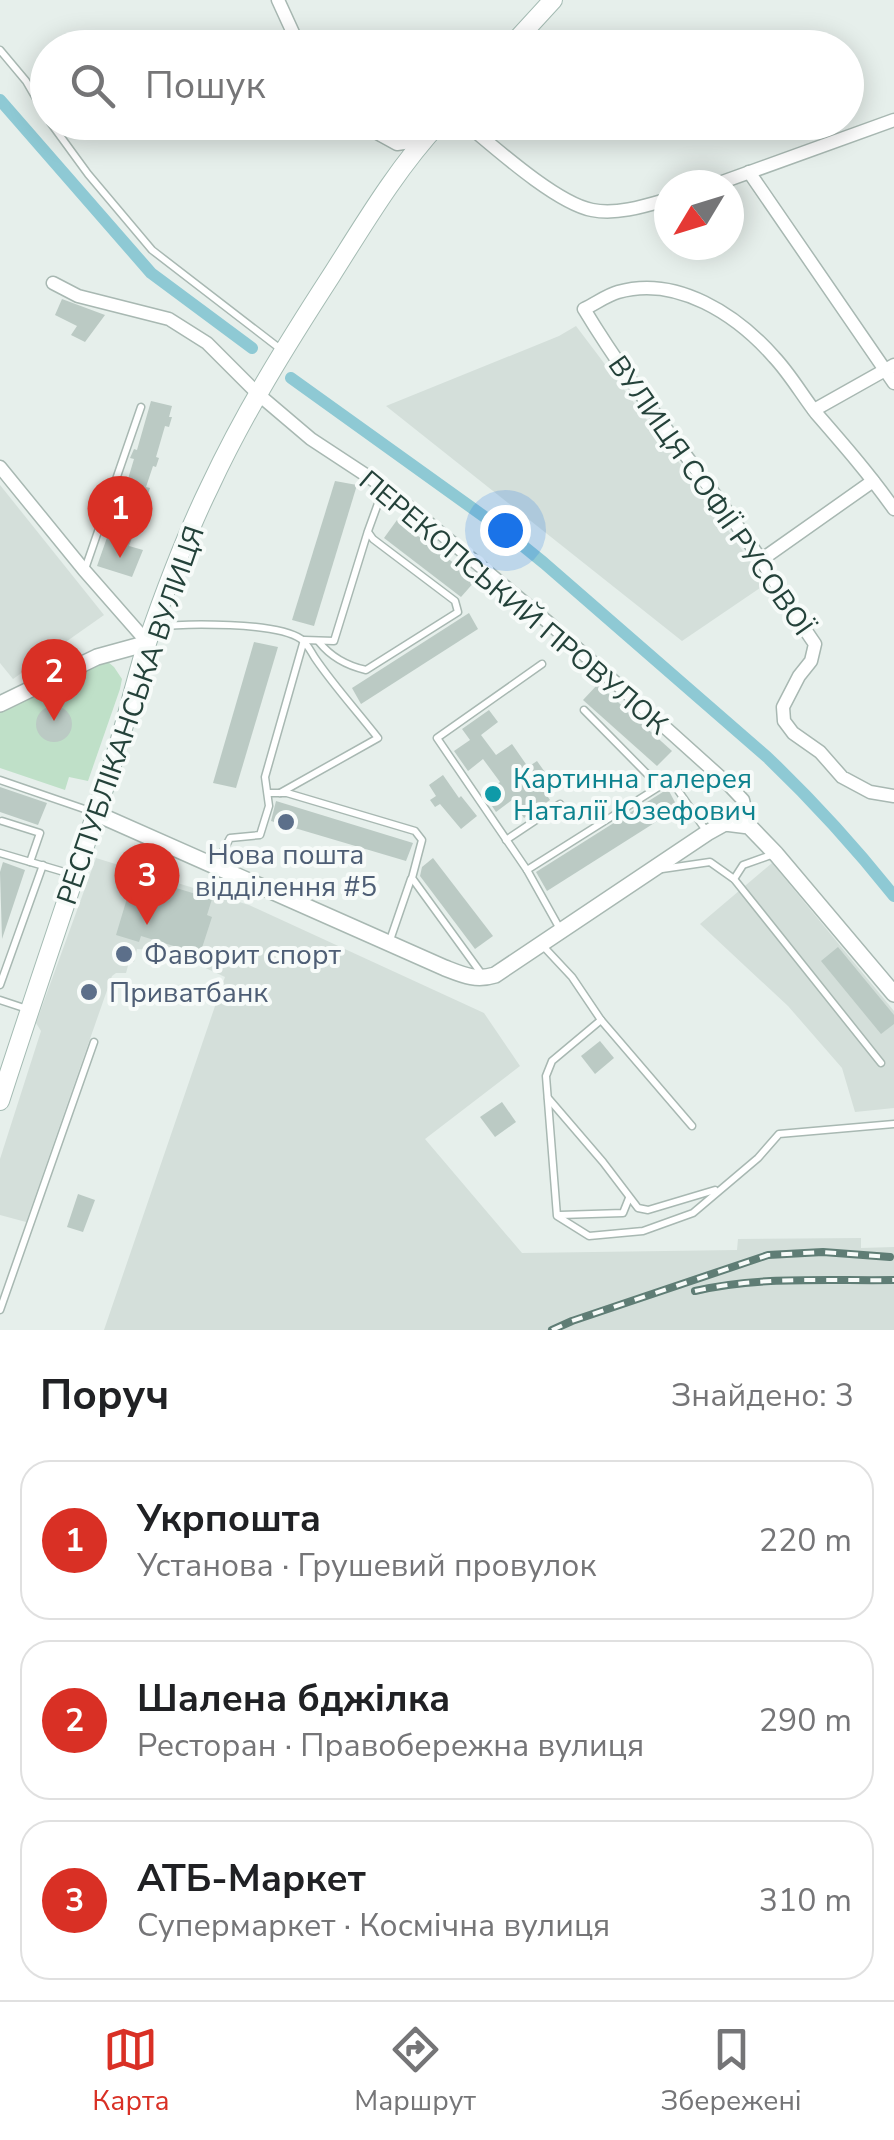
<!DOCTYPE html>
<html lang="uk">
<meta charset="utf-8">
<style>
:root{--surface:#fff;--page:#f2f2f2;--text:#202124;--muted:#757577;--line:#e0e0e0;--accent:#d93025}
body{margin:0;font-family:"Nunito Sans",sans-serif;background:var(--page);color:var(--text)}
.compass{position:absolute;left:654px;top:170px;width:90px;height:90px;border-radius:50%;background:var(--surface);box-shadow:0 5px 25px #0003;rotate:232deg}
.you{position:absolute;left:505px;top:530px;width:35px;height:35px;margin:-25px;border:8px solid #fff;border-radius:50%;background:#1a73e8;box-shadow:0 0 0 15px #1a73e833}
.badge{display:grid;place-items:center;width:65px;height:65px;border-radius:50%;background:var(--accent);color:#fff;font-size:32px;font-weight:700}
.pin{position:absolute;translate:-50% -82px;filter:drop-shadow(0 2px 5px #0008)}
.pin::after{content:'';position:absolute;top:52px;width:35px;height:30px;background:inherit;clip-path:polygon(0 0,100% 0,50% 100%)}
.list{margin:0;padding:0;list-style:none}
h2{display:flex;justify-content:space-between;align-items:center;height:130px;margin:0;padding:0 40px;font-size:42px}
h2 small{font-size:32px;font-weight:400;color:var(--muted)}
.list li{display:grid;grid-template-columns:65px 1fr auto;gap:30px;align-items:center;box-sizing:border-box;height:160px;margin:0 20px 20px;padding:0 20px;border:2px solid var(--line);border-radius:30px}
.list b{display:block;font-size:38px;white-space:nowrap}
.list p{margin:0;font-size:32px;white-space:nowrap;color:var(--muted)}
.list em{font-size:32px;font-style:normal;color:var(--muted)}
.icon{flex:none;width:55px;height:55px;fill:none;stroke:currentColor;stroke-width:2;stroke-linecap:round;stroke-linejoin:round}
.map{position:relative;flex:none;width:894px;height:1330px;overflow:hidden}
.search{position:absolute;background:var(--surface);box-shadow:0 5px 25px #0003;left:30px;right:30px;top:30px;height:110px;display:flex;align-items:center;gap:25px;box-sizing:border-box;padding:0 35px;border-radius:55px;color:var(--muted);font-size:38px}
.sheet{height:670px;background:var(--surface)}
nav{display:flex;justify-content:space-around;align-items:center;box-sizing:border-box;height:140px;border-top:2px solid var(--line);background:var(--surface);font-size:28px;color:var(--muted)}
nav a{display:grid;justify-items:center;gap:5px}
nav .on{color:var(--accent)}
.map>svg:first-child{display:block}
.built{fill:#d4dfda}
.green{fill:#bfe0c8}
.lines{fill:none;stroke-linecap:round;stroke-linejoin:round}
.canal{stroke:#8ec9d4;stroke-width:12}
.building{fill:#bbcac4}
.service-casing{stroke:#a8b8b2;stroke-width:9}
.minor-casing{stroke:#a8b8b2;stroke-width:15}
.tertiary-casing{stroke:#a8b8b2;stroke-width:18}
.secondary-casing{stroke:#a4bbb3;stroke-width:20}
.service{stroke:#fff;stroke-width:6}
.minor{stroke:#fff;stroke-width:12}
.tertiary{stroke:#fff;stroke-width:15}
.secondary{stroke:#fff;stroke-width:18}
.rail-casing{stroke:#5f7d75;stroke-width:8}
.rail{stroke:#f7fbf9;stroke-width:4;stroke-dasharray:11;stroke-linecap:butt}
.culture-dot{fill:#0f9aa8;stroke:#f7fbf9;stroke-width:4}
.service-dot{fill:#5c6f8a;stroke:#f7fbf9;stroke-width:4}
.labels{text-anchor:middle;stroke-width:8;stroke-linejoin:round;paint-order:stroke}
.street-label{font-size:28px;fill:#24423a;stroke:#f7fbf9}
.culture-label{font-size:28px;fill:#0d838f;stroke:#f7fbf9;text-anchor:start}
.service-label{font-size:28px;fill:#4e5e75;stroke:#f7fbf9;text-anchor:start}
</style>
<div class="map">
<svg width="894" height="1330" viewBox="0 0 894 1330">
<rect width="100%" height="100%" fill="#e6efeb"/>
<g class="built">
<path d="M576 326 700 490 766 584 682 641 386 406 559 336Z"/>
<path d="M0 485 104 615 13 679 0 663Z"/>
<path d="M96 858 249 905 484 1013 520 1066 425 1139 522 1253 737 1250 738 1239 861 1238V1248L894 1247V1330H104L225 977 169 951 137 949 134 962H129L126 973H116L112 976 26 1222 0 1215V1159L41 1031 36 1023Z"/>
<path d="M772 863 894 1011V1108L855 1112 842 1068 788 1006 700 924Z"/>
</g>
<path class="green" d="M108 662 114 667 122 679 120 689 88 781 69 777 65 790 0 768V712L100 663Z"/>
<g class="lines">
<g class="canal">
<path d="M0 100 151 273 252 348"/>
<path d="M291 378 507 533 544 563 767 757C813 801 855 847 894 896"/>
</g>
</g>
<g class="building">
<path d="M62 299 105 315 85 342 71 335 77 326 55 315Z"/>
<path d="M151 401 172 406 169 417H172L169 427 165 426 156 457 159 458 156 467 153 466 146 487 150 488 147 497 143 496 132 527 136 528 129 546 143 550 132 577 97 566 110 529 107 528 110 519 114 520 125 489 121 488 124 479H128L134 459 130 458 134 449 137 450Z"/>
<path d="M335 481 357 485 314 626 292 620Z"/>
<path d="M397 520 476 580 461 597 384 538Z"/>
<path d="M469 613 478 629 361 704 352 688Z"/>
<path d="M254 642 278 647 236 788 213 783Z"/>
<path d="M598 684 672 751 657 766 583 700Z"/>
<circle cx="54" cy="724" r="18"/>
<path d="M489 710 498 722 481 735 496 755 512 744 528 767 537 761 547 775 537 781 550 800 524 818 512 800 496 812 484 794 500 782 483 759 468 771 454 751 470 740 462 729Z"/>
<path d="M443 775 459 798 461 796 477 816 461 829 440 804 435 807 430 800 436 796 429 785Z"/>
<path d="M0 787 47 803 38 825 0 812Z"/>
<path d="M666 790 669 791 678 808 547 891 536 872Z"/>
<path d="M276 801 413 843 406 861 271 821Z"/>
<path d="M433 858 493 936 475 949 420 876 422 867Z"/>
<path d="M3 862 25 870 2 939 0 872Z"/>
<path d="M134 875 212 899 207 915 212 917 200 954 141 936 139 942 116 935Z"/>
<path d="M838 947 894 1015V1024L881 1034 821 961Z"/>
<path d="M600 1041 614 1058 595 1074 581 1056Z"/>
<path d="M502 1102 516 1122 495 1137 480 1117Z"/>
<path d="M78 1194 95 1200 83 1232 67 1227Z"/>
</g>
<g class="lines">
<g class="service-casing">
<g id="service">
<path d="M0 50 26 81 48 119"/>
<path d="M50 122 88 174 152 250 283 351"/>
<path d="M85 569 141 407"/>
<path d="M155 627C186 623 276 622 301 639 307 643 311 652 315 658 334 686 357 711 378 738L280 793"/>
<path d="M319 642C331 657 348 666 366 670L458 612 455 601 373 539 368 532"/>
<path d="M584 710 659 786"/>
<path d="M0 780 93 812"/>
<path d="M268 793H287L415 831 422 840 412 878 481 973"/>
<path d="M2 821 40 833 30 862"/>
<path d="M506 840 560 804"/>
<path d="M0 853 71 874"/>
<path d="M216 865 230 838 260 835 269 806 265 777 304 640 334 641 368 531 384 487"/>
<path d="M662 869 710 862 734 879 881 1063"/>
<path d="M527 870 437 738 542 664"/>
<path d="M734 879 743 865 774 854"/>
<path d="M560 929 527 870 665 783 675 786 707 832"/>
<path d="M389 943 411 879"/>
<path d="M543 946 572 977 601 1020 692 1126"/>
<path d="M0 985 43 865"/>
<path d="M0 1000 27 1009"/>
<path d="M601 1020 552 1061 546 1076 557 1216 589 1236 643 1231 693 1213 758 1158 779 1134 894 1124"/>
<path d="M548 1098 603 1162 638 1208 648 1210 715 1190"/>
<path d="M560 1215 623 1213 629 1198"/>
<path d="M0 1310 94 1042"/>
</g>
</g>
<g class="minor-casing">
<g id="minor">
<path d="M278 0 300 48"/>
<path d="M357 122 397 144 424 140"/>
<path d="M464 122C494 147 556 203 592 210 617 215 645 206 669 199"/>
<path d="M749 172 894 383"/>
<path d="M714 185 894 120"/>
<path d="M53 283 78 296 169 319 207 343 258 394 311 439 384 487 409 507 549 623 727 783 743 800 749 826"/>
<path d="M814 410 894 365"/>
<path d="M0 467 84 570 148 643"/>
<path d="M894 509C870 475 843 444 816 413 802 395 790 374 774 357 737 315 677 275 618 292 607 295 595 304 584 309 637 397 704 475 761 560 779 588 796 617 815 644L811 661 799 676 783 707 784 721 793 733 820 752 842 777 870 792 894 796"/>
<path d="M761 560 873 481"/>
</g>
</g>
<g class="tertiary-casing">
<g id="tertiary">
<path d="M0 704 97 657 148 643"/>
<path d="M95 813 445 968C463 975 476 981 495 975L707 833 725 823 749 826 776 854 894 994"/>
</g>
</g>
<g class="secondary-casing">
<g id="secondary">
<path d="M509 48 553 0"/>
<path d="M0 1101C37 986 77 871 115 756 127 718 136 678 148 640 166 588 186 535 210 486 244 413 287 344 331 276 364 224 397 168 440 122"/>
</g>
</g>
<use href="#service" class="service"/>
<use href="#minor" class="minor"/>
<use href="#tertiary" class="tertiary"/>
<use href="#secondary" class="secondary"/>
<g class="rail-casing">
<g id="rail">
<path d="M695 1291C759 1276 828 1281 894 1280"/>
<path d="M552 1330 572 1321 768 1255 823 1252 890 1257"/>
</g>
</g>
<use href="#rail" class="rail"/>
</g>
<circle class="culture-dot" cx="493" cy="794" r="10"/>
<g class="service-dot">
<circle cx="286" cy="822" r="10"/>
<circle cx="124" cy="954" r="10"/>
<circle cx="89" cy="992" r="10"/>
</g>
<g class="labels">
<g class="street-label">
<text transform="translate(711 495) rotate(55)" y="10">ВУЛИЦЯ СОФІЇ РУСОВОЇ</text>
<text transform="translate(514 602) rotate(40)" y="10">ПЕРЕКОПСЬКИЙ ПРОВУЛОК</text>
<text transform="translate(130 715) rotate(-71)" y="10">РЕСПУБЛІКАНСЬКА ВУЛИЦЯ</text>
</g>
<g class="culture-label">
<text x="513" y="788">Картинна галерея<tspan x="513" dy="32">Наталії Юзефович</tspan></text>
</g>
<g class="service-label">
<text x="286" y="864" text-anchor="middle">Нова пошта<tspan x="286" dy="32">відділення #5</tspan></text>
<text x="144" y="964">Фаворит спорт</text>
<text x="109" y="1002">Приватбанк</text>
</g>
</g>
</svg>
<svg class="compass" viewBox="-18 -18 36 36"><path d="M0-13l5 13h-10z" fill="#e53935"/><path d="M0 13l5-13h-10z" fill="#757577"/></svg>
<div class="you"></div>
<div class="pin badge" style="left:120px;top:558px">1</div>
<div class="pin badge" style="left:54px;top:721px">2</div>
<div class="pin badge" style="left:147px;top:925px">3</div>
<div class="search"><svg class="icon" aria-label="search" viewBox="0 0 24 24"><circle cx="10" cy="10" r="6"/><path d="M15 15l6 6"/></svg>Пошук</div>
</div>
<section class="sheet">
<h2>Поруч<small>Знайдено: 3</small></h2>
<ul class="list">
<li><span class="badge">1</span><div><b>Укрпошта</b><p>Установа · Грушевий провулок</p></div><em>220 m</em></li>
<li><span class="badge">2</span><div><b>Шалена бджілка</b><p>Ресторан · Правобережна вулиця</p></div><em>290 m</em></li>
<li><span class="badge">3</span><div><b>АТБ-Маркет</b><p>Супермаркет · Космічна вулиця</p></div><em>310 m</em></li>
</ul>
</section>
<nav>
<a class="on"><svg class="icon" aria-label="map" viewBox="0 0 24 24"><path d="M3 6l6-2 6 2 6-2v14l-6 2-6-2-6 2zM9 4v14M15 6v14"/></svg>Карта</a>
<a><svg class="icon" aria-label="directions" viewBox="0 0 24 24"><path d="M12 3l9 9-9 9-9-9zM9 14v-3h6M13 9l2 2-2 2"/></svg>Маршрут</a>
<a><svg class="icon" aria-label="saved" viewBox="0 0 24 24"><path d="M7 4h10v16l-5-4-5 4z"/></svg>Збережені</a>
</nav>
